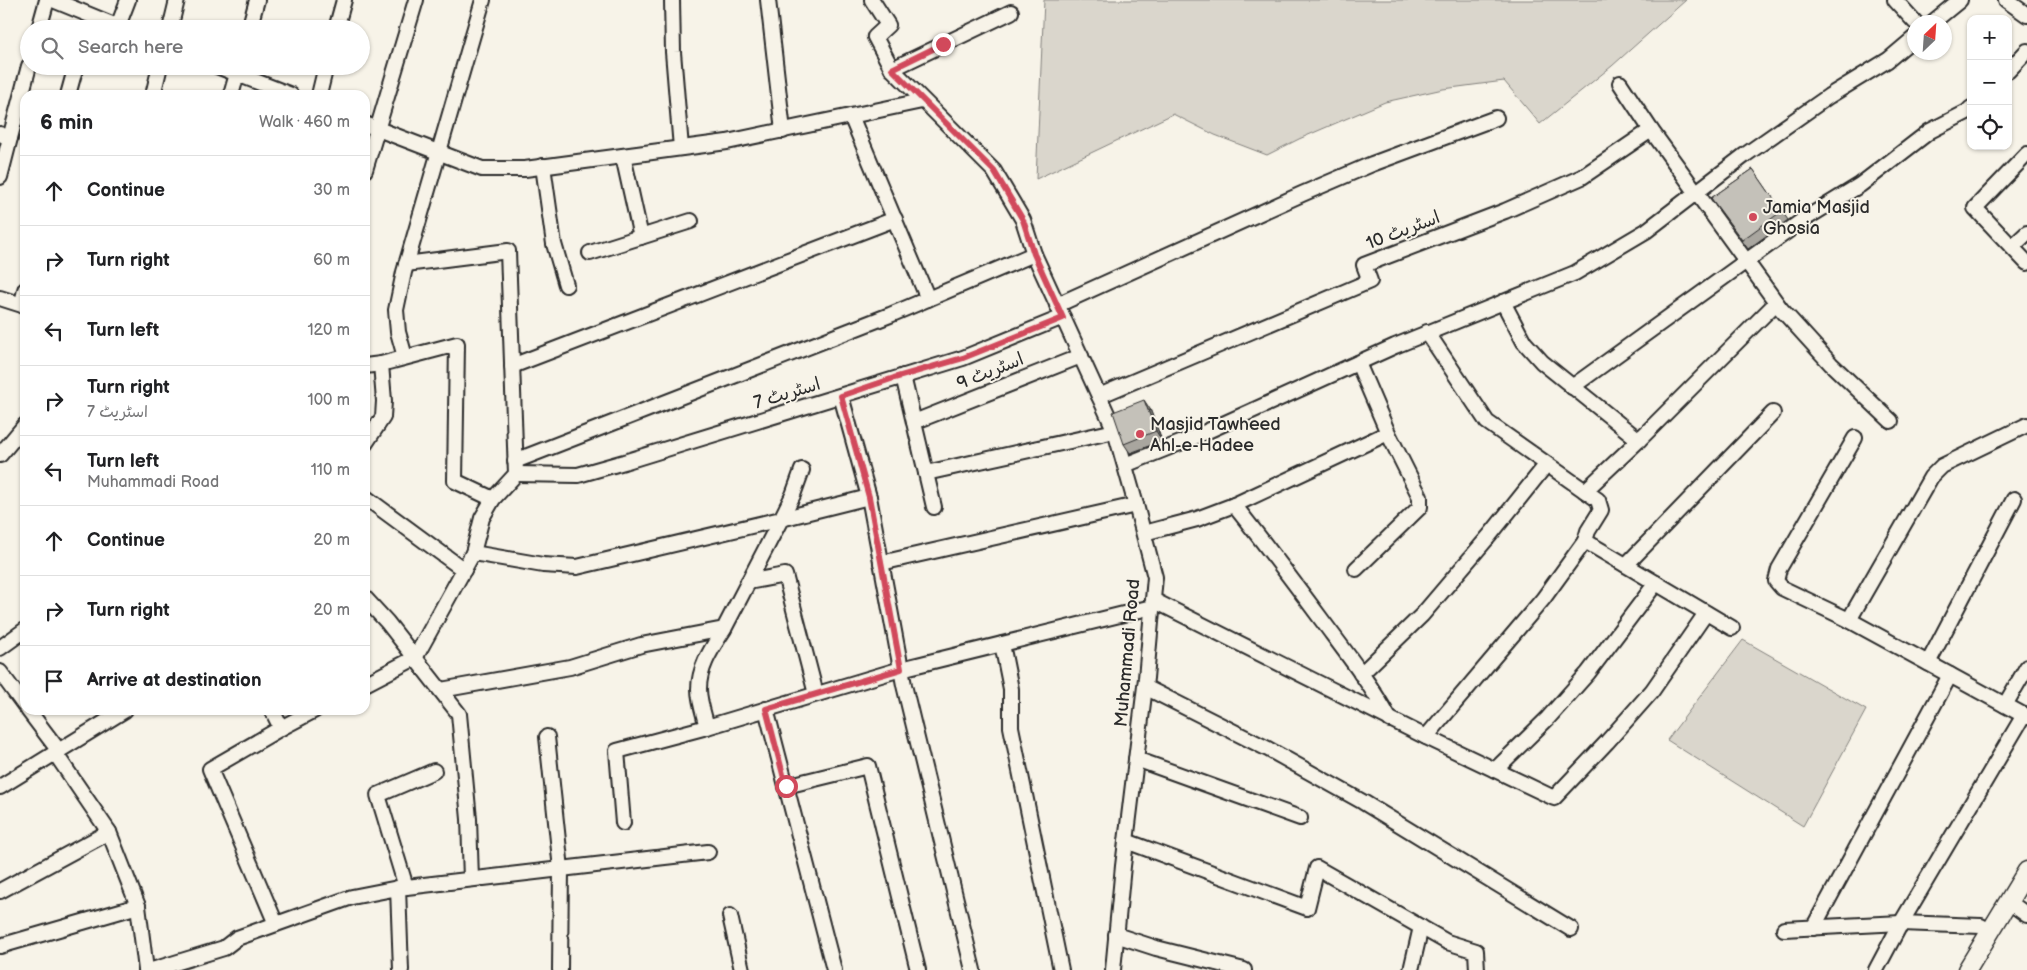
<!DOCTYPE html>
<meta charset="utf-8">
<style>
:root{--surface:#fff;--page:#f6f6f6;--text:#202124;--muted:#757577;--line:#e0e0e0}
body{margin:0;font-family:"Balsamiq Sans","Playpen Sans Arabic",sans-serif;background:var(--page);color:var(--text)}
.controls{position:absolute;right:15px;top:15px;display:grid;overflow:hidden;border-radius:10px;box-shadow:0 1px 4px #0004}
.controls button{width:45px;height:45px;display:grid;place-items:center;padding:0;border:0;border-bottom:1px solid var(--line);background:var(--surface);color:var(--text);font:25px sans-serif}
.compass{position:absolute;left:1907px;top:15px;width:45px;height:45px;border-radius:50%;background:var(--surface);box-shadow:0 1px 4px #0004;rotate:25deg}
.stop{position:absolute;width:15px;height:15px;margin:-11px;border:4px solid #d1495b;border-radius:50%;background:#fff}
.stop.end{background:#d1495b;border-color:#fff;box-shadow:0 1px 5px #0008}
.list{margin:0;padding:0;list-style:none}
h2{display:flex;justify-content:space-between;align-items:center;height:65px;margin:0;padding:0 20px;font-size:21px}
h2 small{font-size:16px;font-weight:400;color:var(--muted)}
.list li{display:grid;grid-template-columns:32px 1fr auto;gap:15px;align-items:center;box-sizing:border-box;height:70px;padding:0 20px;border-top:1px solid var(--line)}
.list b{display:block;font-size:19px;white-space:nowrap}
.list p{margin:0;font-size:16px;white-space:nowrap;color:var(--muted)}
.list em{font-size:16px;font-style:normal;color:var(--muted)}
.icon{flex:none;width:28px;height:28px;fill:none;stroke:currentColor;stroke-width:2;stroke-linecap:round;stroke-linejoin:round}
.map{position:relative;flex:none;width:2027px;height:970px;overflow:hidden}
.search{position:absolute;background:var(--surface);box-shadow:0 1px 4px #0004;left:20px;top:20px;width:350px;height:55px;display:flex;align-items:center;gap:12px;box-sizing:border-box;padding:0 18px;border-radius:28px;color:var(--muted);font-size:19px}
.panel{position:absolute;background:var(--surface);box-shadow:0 1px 4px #0004;left:20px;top:90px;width:350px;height:625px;border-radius:15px}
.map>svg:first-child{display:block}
.green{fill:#dad6cc;stroke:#82807c}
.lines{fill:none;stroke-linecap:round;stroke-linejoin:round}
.minor-casing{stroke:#2b2b2b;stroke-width:18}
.tertiary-casing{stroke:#2b2b2b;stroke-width:21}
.minor{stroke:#f7f3e8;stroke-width:14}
.tertiary{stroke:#f7f3e8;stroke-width:18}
.wall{fill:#a9a69f;stroke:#2b2b2b}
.shaded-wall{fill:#898782;stroke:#2b2b2b}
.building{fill:#c4c1b9;stroke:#2b2b2b}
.route{stroke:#d1495b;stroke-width:6}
.poi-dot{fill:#d1495b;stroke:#f7f3e8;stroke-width:2}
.labels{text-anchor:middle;stroke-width:4;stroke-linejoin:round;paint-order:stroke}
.poi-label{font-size:18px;fill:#2b2b2b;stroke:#f7f3e8;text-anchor:start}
.street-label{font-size:18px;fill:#2b2b2b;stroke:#f7f3e8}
</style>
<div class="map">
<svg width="2027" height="970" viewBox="0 0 2027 970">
<rect width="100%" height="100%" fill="#f7f3e8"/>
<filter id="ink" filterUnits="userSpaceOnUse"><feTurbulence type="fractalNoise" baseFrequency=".02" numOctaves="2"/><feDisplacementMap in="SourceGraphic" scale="10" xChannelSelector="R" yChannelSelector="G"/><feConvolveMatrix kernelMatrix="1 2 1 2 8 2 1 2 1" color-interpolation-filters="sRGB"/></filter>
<g filter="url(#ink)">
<g class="green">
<path d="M1044 0H1686L1612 66 1540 124 1504 81 1443 89 1385 102 1299 139 1267 155 1215 135 1173 114 1036 179Z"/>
<path d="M1743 640 1866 710 1803 826 1667 740Z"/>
</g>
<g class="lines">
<g class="minor-casing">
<g id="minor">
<path d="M53 0 124 29"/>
<path d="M672 0 673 52 681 148"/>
<path d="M768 0 783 131"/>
<path d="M872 0 888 25 875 37 892 69 994 171 1023 220 1034 254 1115 431 1136 505 1155 577 1146 678 1123 866 1113 970"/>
<path d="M1895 0 1915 22"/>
<path d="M2006 0 2027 15"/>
<path d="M1933 22 1960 0"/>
<path d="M118 26 128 0"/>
<path d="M39 29 47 0"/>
<path d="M170 29 177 0"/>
<path d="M249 29 257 0"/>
<path d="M336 29 344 0"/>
<path d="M217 66 291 95"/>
<path d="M892 69 1011 12"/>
<path d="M2008 71 2027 51"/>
<path d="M1620 83 1651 130 1781 309 1831 364 1891 421"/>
<path d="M68 95 76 66"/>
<path d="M153 95 160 66"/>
<path d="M231 95 239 67"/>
<path d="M319 95 326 66"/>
<path d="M851 116 928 299"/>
<path d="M365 124 482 169H525L727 142 922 101"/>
<path d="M0 134 10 138 29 66"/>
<path d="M2027 154 1975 208 2027 263"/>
<path d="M623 156 641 237"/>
<path d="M543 166 554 244 566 285"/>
<path d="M365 170 416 0"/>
<path d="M0 177 10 138"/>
<path d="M2012 247 2027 233"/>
<path d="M590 253 691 221"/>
<path d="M406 264 508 251 516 474 493 499 482 518 473 553"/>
<path d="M25 290 22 303 25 307"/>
<path d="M0 298 22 305"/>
<path d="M1503 302 1524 342 1542 362 1639 440"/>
<path d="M1057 305 1302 194 1372 164 1496 118"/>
<path d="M1427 332 1487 422 1598 500 1601 510 1588 531 1585 541 1732 628"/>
<path d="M405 357 398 332 396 310 404 272 483 0"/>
<path d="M365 366 381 364 457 344 455 481 493 499"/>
<path d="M512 366 895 219"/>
<path d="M903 376 934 507"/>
<path d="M1572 387 1803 220 1860 185 1930 131 1967 112 1971 108"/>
<path d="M841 396 869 497 904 685 973 970"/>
<path d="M1099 396 1370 281 1364 265 1505 211 1582 177 1651 130"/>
<path d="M914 422 1081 356"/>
<path d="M1855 438 1779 569 1776 581 1782 588 1849 620 2027 717"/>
<path d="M365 444 383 417 384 401 381 364"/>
<path d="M0 455 25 425"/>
<path d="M515 461 890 315 1034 254"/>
<path d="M1125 465 1190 439 1395 346 1575 273 1646 231 1745 155 1829 96 1888 60 1914 38"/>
<path d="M926 473 1115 431"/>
<path d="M516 474 578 475 624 462 963 358 1063 317"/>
<path d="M1585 491 1639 440 1776 303"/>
<path d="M365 497 464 570"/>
<path d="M1234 505C1267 546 1298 588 1330 631 1351 659 1373 688 1390 720"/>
<path d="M1144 533 1197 519 1234 505 1388 433"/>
<path d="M881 563 1136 505"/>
<path d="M1626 565 1773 413"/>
<path d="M1356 569 1420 507V497L1388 433 1358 363"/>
<path d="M748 582 785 575 816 694"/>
<path d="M365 598 387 622 459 714 469 819 471 879"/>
<path d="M1153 600 1426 737 1554 798 1607 742 1652 691 1706 613"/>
<path d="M1849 620 1931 477 1942 466 2027 425"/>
<path d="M724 629C713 647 699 666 699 689 699 701 704 715 707 727L901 669 1152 607"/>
<path d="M1002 644 1011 689V727L1061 970"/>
<path d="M0 648 25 630"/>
<path d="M1928 663 2014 499"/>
<path d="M0 672 25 706"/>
<path d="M1361 674 1422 615 1490 535 1546 465"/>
<path d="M365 684 415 658 473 553 543 565 577 567 781 519 793 495 802 470"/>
<path d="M1145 687 1268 749 1363 802 1571 929"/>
<path d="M441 690 570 667 641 645 724 629 781 519 869 497"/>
<path d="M2005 705 2027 667"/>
<path d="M766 709 834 970"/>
<path d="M28 710 59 751"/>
<path d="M272 710 281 728 315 710"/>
<path d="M547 737 561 869 708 852"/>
<path d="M1426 737 1543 599 1585 541"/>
<path d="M55 753 109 832 138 906 146 970"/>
<path d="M1136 759 1300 818"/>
<path d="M1495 770 1548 718 1588 673 1656 583"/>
<path d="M786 786 868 766 918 970"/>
<path d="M0 787 125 710"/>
<path d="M623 823 617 751 707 727"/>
<path d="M1126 841 1307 908 1317 868 1447 942 1476 951 1477 970"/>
<path d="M406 887 378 795 434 771"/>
<path d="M398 888 561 869 560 970"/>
<path d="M0 891 109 832"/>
<path d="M2009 902 2027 915"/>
<path d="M730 916 742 970"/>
<path d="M276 924 210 769 281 728"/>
<path d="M1813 928 1950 675"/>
<path d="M1784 929 1901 923 1981 926 1990 931"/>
<path d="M1116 935 1156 948 1244 970"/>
<path d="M0 946 138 906"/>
<path d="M152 970 224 948 237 938 352 897 398 888 401 970"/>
<path d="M1411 970 1421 927"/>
<path d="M1876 970 1901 923 2024 715"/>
</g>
</g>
<g class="tertiary-casing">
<path id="tertiary" d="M1967 970 2027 871"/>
</g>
<use href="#minor" class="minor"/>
<use href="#tertiary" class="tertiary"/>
</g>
<g class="wall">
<path d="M1753 169 1788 220 1748 249 1711 198Z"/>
<path d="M1150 409 1162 441 1130 453 1124 444Z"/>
</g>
<path class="shaded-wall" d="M1144 400 1150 409 1162 441 1156 431Z"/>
<g class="building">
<path d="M1753 169 1782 211 1742 240 1711 198Z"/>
<path d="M1144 400 1156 431 1124 444 1113 412Z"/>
</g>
</g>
<g class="lines" filter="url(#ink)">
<path class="route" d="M786 786 766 709 901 669 869 497 841 396 894 378 963 358 1063 318 1034 254 1023 220 994 171 892 69 943 44"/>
</g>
<g class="poi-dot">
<circle cx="1753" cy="217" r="5"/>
<circle cx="1140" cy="434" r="5"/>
</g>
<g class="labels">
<g class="poi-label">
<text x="1763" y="213">Jamia Masjid<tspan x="1763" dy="21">Ghosia</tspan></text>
<text x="1150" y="430">Masjid Tawheed<tspan x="1150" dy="21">Ahl-e-Hadee</tspan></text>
</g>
<g class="street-label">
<text transform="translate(1403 230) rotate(-21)" y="6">اسٹریٹ 10</text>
<text transform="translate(990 371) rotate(-22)" y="6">اسٹریٹ 9</text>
<text transform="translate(787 393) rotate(-17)" y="6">اسٹریٹ 7</text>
<text transform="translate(1127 653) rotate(-85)" y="6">Muhammadi Road</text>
</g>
</g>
</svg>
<div class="controls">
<button>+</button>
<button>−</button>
<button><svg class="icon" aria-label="locate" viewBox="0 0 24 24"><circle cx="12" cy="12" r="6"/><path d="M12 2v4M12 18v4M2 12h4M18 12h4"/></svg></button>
</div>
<svg class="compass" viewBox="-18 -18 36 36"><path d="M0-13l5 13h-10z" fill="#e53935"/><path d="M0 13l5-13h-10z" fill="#757577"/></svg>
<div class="stop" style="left:786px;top:786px"></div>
<div class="stop end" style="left:943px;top:44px"></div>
<div class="search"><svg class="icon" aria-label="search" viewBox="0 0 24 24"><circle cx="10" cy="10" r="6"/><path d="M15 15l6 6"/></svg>Search here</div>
<section class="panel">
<h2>6 min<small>Walk · 460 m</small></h2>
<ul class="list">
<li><svg class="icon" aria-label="ahead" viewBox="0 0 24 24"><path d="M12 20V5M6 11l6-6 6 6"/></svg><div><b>Continue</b></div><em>30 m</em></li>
<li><svg class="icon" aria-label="right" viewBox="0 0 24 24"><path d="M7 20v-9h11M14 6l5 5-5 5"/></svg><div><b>Turn right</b></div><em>60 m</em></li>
<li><svg class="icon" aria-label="left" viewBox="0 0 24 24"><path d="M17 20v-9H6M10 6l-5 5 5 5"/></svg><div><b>Turn left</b></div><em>120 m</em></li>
<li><svg class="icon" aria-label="right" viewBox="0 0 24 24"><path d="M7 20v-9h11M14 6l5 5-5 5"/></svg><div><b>Turn right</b><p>اسٹریٹ 7</p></div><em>100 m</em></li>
<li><svg class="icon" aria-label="left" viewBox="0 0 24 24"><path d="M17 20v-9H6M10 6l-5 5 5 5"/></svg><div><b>Turn left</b><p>Muhammadi Road</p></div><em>110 m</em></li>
<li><svg class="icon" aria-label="ahead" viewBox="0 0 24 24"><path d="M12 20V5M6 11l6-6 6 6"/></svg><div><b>Continue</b></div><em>20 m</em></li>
<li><svg class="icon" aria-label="right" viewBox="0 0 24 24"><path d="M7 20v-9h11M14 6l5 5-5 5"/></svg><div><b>Turn right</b></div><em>20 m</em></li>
<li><svg class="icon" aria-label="arrive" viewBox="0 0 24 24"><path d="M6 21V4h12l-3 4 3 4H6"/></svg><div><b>Arrive at destination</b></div></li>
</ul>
</section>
</div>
